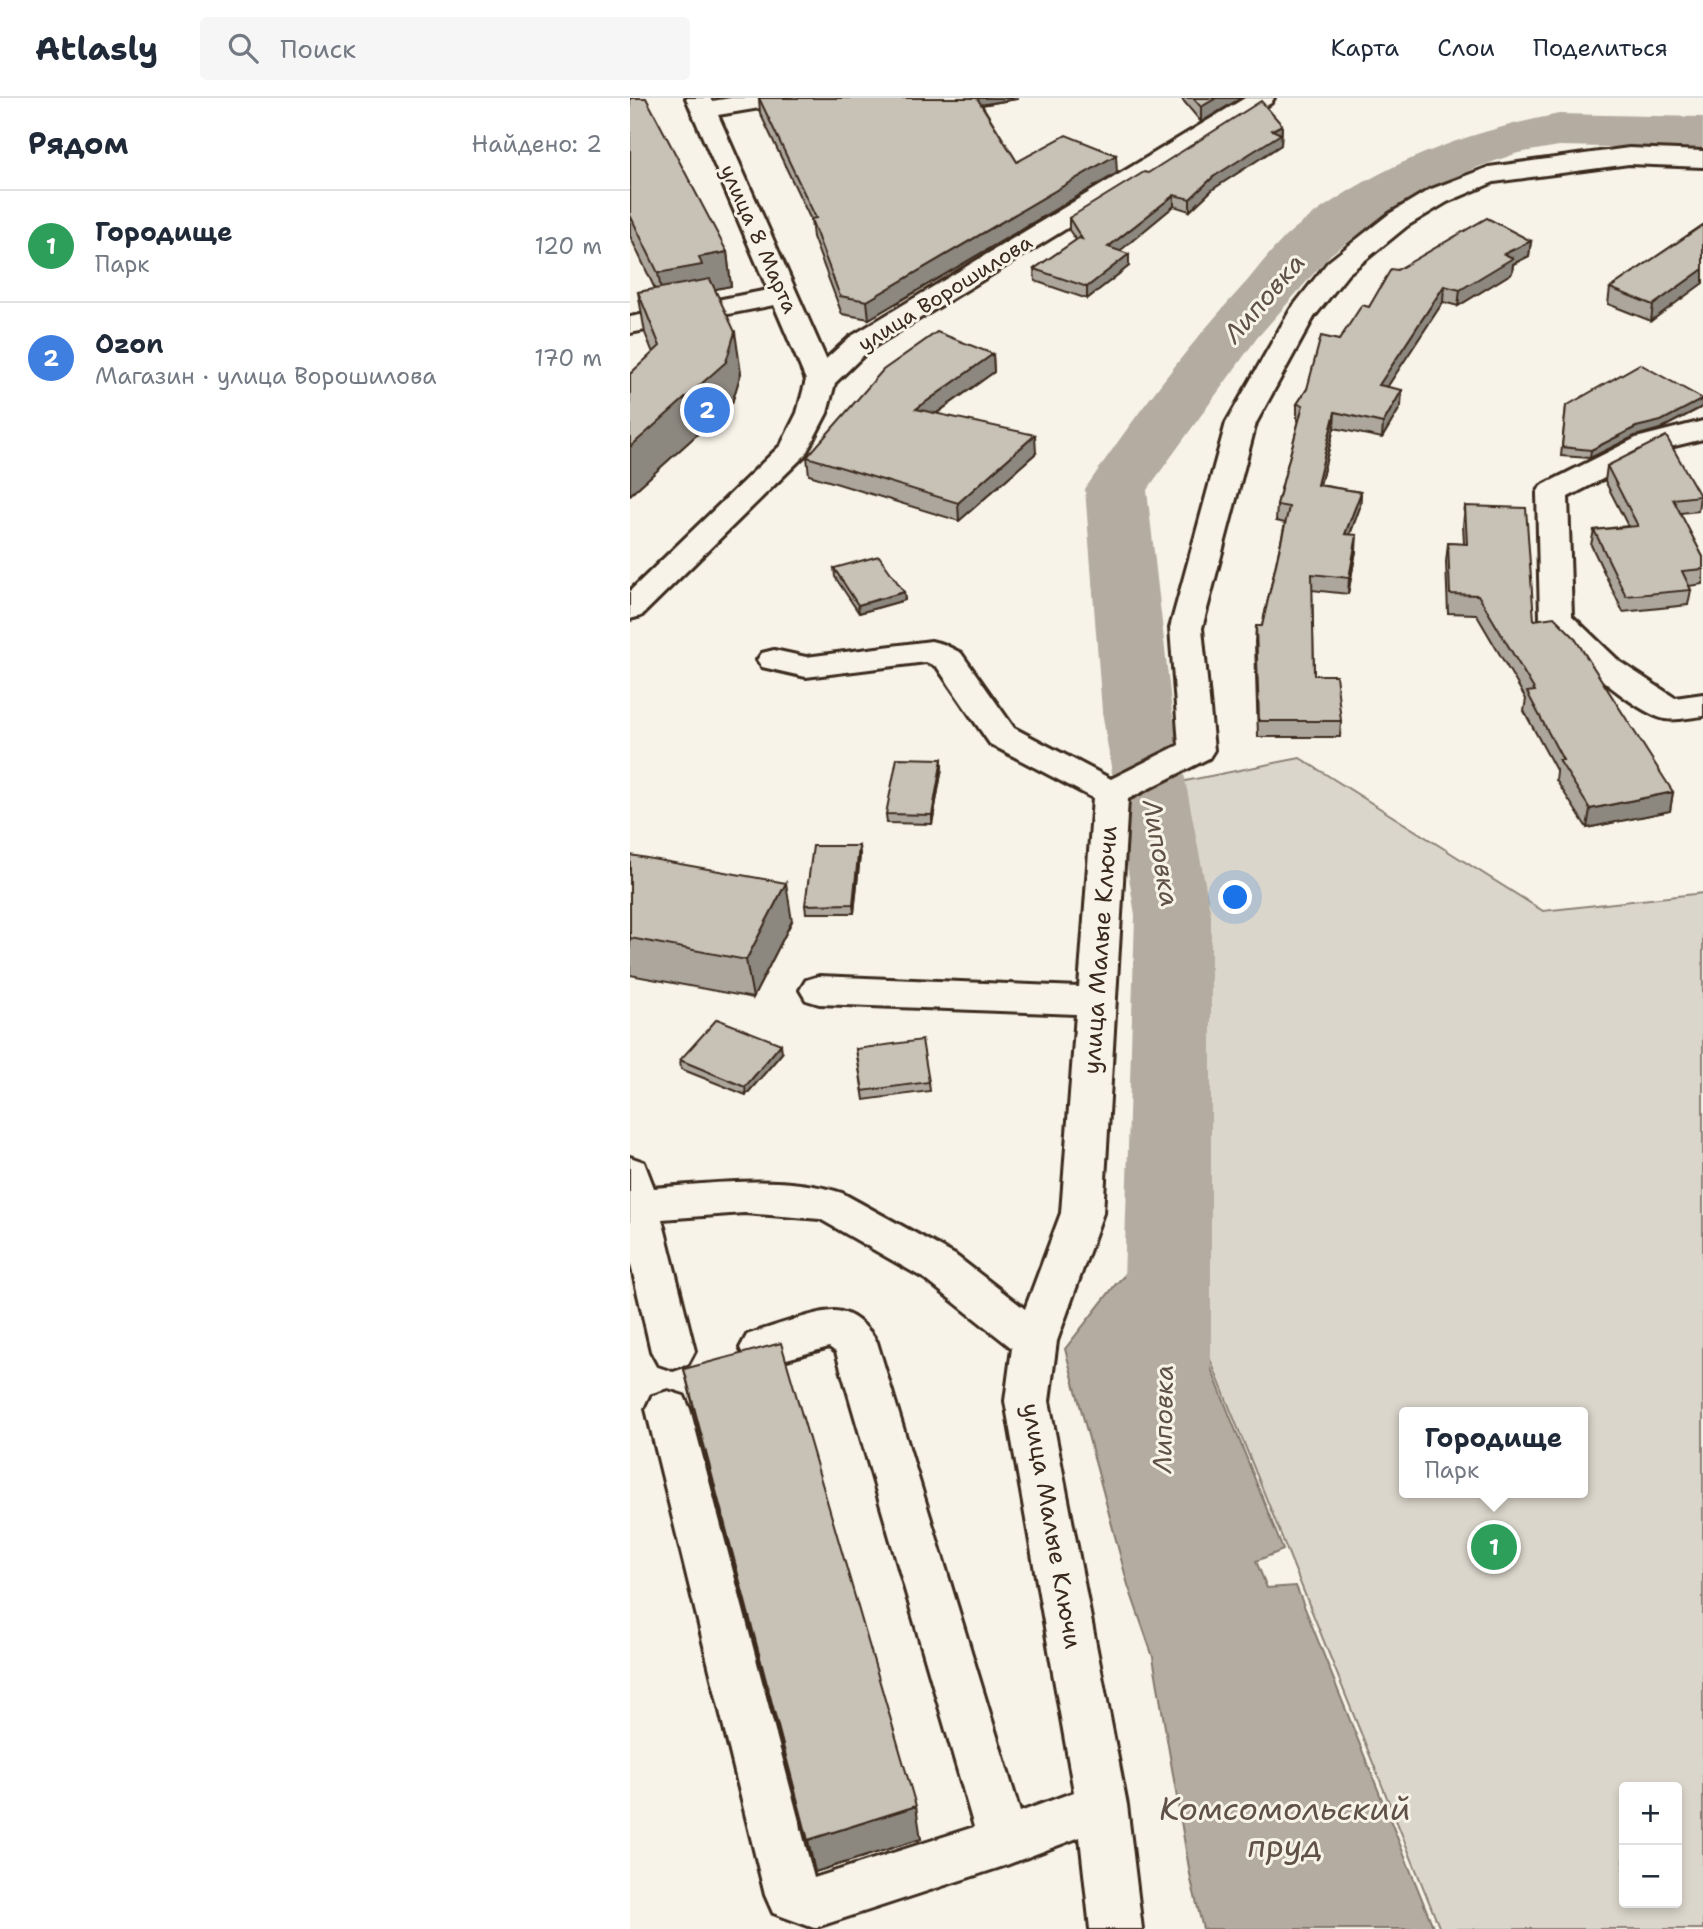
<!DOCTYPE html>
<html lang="ru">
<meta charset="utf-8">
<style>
:root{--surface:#fff;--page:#f6f6f7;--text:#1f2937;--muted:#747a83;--line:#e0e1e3;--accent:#c8321e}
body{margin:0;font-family:"Shantell Sans",sans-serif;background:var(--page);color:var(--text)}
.controls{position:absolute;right:21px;bottom:21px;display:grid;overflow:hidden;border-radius:7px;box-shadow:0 4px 10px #0003}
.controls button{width:63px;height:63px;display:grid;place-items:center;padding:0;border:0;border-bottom:2px solid var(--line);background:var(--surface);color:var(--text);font:35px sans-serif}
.you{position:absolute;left:606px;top:800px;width:24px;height:24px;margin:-18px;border:5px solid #fff;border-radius:50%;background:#1a73e8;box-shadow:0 0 0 10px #1a73e833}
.badge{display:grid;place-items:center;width:46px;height:46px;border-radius:50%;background:var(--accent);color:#fff;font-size:23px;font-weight:700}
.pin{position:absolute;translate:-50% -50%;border:4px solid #fff;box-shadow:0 2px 7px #0006}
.popup{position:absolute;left:769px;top:1309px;width:189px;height:91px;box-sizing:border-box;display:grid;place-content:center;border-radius:7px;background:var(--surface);filter:drop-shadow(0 2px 5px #0005);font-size:23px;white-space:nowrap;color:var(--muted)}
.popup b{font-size:26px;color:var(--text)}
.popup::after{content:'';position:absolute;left:50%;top:100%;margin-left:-14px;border:14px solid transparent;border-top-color:var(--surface)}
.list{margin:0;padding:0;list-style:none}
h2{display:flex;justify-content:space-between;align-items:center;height:91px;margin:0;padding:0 28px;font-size:30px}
h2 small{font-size:23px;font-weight:400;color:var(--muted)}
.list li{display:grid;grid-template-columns:46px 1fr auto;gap:21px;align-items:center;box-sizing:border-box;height:112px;padding:0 28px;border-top:2px solid var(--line)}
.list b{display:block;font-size:26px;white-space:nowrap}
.list p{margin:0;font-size:23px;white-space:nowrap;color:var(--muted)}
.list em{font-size:23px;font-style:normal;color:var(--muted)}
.icon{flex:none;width:38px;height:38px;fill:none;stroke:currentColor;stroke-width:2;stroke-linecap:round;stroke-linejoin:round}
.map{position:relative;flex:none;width:1073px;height:1831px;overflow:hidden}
header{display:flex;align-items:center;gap:42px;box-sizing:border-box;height:98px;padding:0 35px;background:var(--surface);border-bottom:2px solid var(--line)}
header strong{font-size:33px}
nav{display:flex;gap:38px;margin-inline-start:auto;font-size:24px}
.search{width:490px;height:63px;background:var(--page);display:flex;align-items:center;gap:18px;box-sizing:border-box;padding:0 24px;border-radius:7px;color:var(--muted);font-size:26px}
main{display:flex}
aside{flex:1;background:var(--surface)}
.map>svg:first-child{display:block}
.green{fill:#dbd6cb;stroke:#8b8074;stroke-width:2;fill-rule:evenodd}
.water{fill:#b4aca0;stroke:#84786c;stroke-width:2}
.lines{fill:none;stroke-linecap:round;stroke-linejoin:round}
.river{fill:#b4aca0;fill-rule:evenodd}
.minor-casing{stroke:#3b2a1e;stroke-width:6}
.minor{fill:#f7f3e8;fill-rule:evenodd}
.wall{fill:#aca69d;stroke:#3b2a1e;stroke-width:2}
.shaded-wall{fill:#8c877f;stroke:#3b2a1e;stroke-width:2}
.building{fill:#c8c1b6;stroke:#3b2a1e;stroke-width:2}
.labels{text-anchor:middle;stroke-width:6;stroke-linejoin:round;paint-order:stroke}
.far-street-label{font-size:21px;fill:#3b2a1e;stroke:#f7f3e8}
.street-label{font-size:24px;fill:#3b2a1e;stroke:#f7f3e8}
.water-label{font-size:26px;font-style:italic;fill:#5f5145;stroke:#f7f3e8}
.near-water-label{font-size:32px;font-style:italic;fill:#5f5145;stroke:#f7f3e8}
</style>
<header>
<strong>Atlasly</strong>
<div class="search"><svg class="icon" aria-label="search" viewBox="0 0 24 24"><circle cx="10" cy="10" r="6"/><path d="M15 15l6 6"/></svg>Поиск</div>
<nav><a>Карта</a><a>Слои</a><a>Поделиться</a></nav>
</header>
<main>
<aside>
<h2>Рядом<small>Найдено: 2</small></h2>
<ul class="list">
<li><span class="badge" style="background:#2e9e5b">1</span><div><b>Городище</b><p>Парк</p></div><em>120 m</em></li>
<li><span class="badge" style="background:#3f7fe0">2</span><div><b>Ozon</b><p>Магазин · улица Ворошилова</p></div><em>170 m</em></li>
</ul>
</aside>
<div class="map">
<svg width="1073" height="1831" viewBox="0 0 1073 1831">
<rect width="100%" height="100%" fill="#f7f3e8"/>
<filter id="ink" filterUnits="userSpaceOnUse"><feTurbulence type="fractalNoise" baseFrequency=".0143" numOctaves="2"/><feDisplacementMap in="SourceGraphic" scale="14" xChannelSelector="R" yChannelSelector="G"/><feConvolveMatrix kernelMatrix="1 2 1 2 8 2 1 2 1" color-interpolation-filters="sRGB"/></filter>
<g filter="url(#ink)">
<path class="green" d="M670 660 913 813 1073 795V1831H810L559 1209 547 1131 554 1084 550 684ZM775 1314H953V1395H775ZM994 1689H1047V1805H994Z"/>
<path class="water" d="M503 1169 539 1174 561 1229 552 1238 558 1254 573 1250 653 1452 626 1463 637 1490 666 1488 804 1831H573L561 1782 523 1559 498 1487 435 1251 486 1186Z"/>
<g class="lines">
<path class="river" d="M929 16 1073 19V51L929 48 888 55 848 69 773 105 701 156 627 240 517 392 542 613 581 817V1282L568 1308 536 1319 504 1308 491 1282 505 817 472 613 455 391C504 319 559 246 618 182 632 165 647 145 664 131 744 68 831 35 929 16Z"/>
<g class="minor-casing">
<g id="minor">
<path d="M56 0H80L82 3 101 0H160L157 5 148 7 88 17 196 261 220 239 615 0H644L641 5 240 251 205 285 197 315 175 357 11 518 0 521V493L151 347 167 315 176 282 144 207 0 235V219L138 192Z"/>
<path d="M999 50 1073 53V69L999 66 864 84 817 104 777 128 718 176 684 219 626 325 572 530 584 652 579 660 498 701 473 1115 427 1243 419 1303 497 1707 512 1831H460L450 1739 374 1768 184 1830 143 1815 135 1797 16 1311 22 1298 38 1293 54 1298 60 1311 184 1780 344 1729 206 1254 199 1249 132 1268 117 1263 110 1250 117 1237C135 1231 186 1213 203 1213 221 1212 239 1230 247 1244L390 1714 444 1694 375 1303 382 1250 295 1181 190 1121 114 1115 32 1121 65 1253 58 1266 43 1271 28 1266 21 1253 0 1162V1059L14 1064 24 1090C84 1085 154 1076 212 1095L325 1157 395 1211 431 1115 446 916 189 906 176 902 170 892 176 882 189 878 449 889 463 700 360 646 307 569 296 564 176 579 132 569 127 562 132 555 144 552 176 559 301 543 313 546 331 555 384 630 481 681 549 647 540 530 596 325 661 211 698 164 759 116 799 92 859 69Z"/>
<path d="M1073 323V341L1028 352 938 399 942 518 990 564 1045 600 1073 596V618C1061 619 1047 623 1035 621 1005 615 928 547 910 520L907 395 911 388 1006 340Z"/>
</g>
</g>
<use href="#minor" class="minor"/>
</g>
<g class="wall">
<path d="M0 0 97 154 101 188 85 191 111 275 102 305 0 397V276L23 255 15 235 8 194 25 191 0 138Z"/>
<path d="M129 0H387V1L352 7 387 64 487 75 239 221 212 216 183 139 181 122 130 15Z"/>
<path d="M551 0H611L571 24Z"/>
<path d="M652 27 651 47 583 91 560 113 544 108 489 153 499 168 457 201 405 183 404 171 446 142 439 132V120Z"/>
<path d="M1073 127 1021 223 978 206 980 190Z"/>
<path d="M901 143 899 158 883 166 882 175 828 208 813 204 757 289 771 308 752 340 704 330 690 387 731 394 730 409 720 437 726 453 718 496 682 492 684 577 711 623 710 639H628L625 544 626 528H632L655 425 646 423 647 407 669 322H667V306L709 242 739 209 767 172Z"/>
<path d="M363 256 364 274 306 316 406 355 329 423 179 377 177 359Z"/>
<path d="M936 308 1072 309 1030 331 1005 338 960 360 931 358Z"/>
<path d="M977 368 1070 398 1068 413 1050 415 1073 459V486L1059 488 1061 492 1058 507 993 514 961 447 964 432 998 428 975 383Z"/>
<path d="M835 408 904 522 1043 694 1040 713 957 730 926 682 927 674 894 613 896 601 846 516 818 515 816 464 818 445 834 446 833 427Z"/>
<path d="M204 470 274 494 275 502 229 515 205 479Z"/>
<path d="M312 661V670L302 726 257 725 256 716Z"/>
<path d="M229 748 230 757 224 815H176L175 807Z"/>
<path d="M0 757 162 823 123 900 0 877Z"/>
<path d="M226 951 299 984 300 993 234 1002Z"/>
<path d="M152 955 116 997 51 971 50 962Z"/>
<path d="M54 1271 291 1741 185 1774 63 1308Z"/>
</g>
<g class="shaded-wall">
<path d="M342 0H387V1L343 8Z"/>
<path d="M586 0H611L571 24V9Z"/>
<path d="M652 27 651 47 583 91 560 113V101L583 79 642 32Z"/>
<path d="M486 57 487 75 239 221 237 203Z"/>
<path d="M544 97V108L479 162 478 149Z"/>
<path d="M901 143 899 158 883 166 882 175 828 208 830 192 874 156Z"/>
<path d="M97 154 101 188 76 193 34 210 28 175 69 159Z"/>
<path d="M499 156V168L457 201V189Z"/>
<path d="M1073 171V185L1021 223 1023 207Z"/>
<path d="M814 188 813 204 748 303 749 287Z"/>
<path d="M105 234 111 275 102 305 0 397V349Z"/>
<path d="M363 256 364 274 287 329 286 311Z"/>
<path d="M772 292 771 308 752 340 753 325Z"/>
<path d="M1073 301 1072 309 1030 331 1005 338 960 360 961 352 1006 329Z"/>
<path d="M705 314 704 330 686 403 687 387Z"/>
<path d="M405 337 406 355 329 423 328 405Z"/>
<path d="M731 394 730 409 714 452 715 436Z"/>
<path d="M727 437 726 453 718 496 719 480Z"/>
<path d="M274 494 275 502 229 515 228 507Z"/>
<path d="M312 661V670L302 726V717Z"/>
<path d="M1043 694 1040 713 957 730 960 711Z"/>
<path d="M229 748 230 757 224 815 223 806Z"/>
<path d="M156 785 162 823 123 900 116 862Z"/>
<path d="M151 946 152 955 116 997 115 989Z"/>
<path d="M286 1708 291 1741 185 1774 178 1742Z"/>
</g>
<g class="building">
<path d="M0 0H16L97 154 69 159 72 167 28 175 0 117Z"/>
<path d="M129 0H347L387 64 436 37 486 57 237 203 210 198 181 121 186 120Z"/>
<path d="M563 0H586L571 9Z"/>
<path d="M631 3 652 27 642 32 651 36 583 79 560 101 544 97 478 149 499 156 457 189 404 171 449 140 452 141 439 120 514 74 518 75Z"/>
<path d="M857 120 901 143 874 156 883 160 830 192 814 188 749 287 772 292 753 325 705 314 687 387 731 394 715 436 727 437 719 480 682 476 684 577H706L711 623H629L626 528H632L659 409 647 407 673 307 667 306 677 291 691 238 709 242 732 207 739 209 761 171 767 172Z"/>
<path d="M1073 127V171L1023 207 980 190Z"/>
<path d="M80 181 105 234 96 264 0 349V276L30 248 8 194Z"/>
<path d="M307 234 363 256 286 311 405 337 328 405 177 359 253 272Z"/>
<path d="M1010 266 1073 301 1031 323 1006 329 961 352 932 349 936 308Z"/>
<path d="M1036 338 1070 398 1043 401 1073 459V471L1052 473 1061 492 996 498 964 432 1008 428 977 368Z"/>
<path d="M835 408 896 410 904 522 924 519 944 539 1043 694 960 711 929 662H933L897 594 905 593 848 497 820 496 818 445 837 446Z"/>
<path d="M249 458 274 494 228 507 204 470Z"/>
<path d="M267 660 312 661 302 717 256 716Z"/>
<path d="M183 748H229L223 806 175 807Z"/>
<path d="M0 757 156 785 116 862 0 840Z"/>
<path d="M87 921 151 946 115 989 50 962Z"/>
<path d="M292 942 299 984 233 993 226 951Z"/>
<path d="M151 1245 286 1708 178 1742 54 1271Z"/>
</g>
</g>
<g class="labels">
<g class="far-street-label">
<text transform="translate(129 141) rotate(66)" y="7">улица 8 Марта</text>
<text transform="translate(315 195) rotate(-32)" y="7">улица Ворошилова</text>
</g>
<g class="street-label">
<text transform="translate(470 852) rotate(-86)" y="8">улица Малые Ключи</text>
<text transform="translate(422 1428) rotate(80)" y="8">улица Малые Ключи</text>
</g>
<g class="water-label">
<text transform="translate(634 200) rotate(-49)" y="9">Липовка</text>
<text transform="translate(531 755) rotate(80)" y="9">Липовка</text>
<text transform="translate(533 1321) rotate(-89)" y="9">Липовка</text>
</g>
<g class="near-water-label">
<text x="655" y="1722">Комсомольский<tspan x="655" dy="37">пруд</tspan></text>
</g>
</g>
</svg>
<div class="controls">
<button>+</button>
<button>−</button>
</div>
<div class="you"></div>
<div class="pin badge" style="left:864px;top:1449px;background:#2e9e5b">1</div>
<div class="popup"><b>Городище</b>Парк</div>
<div class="pin badge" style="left:77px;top:312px;background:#3f7fe0">2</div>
</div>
</main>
